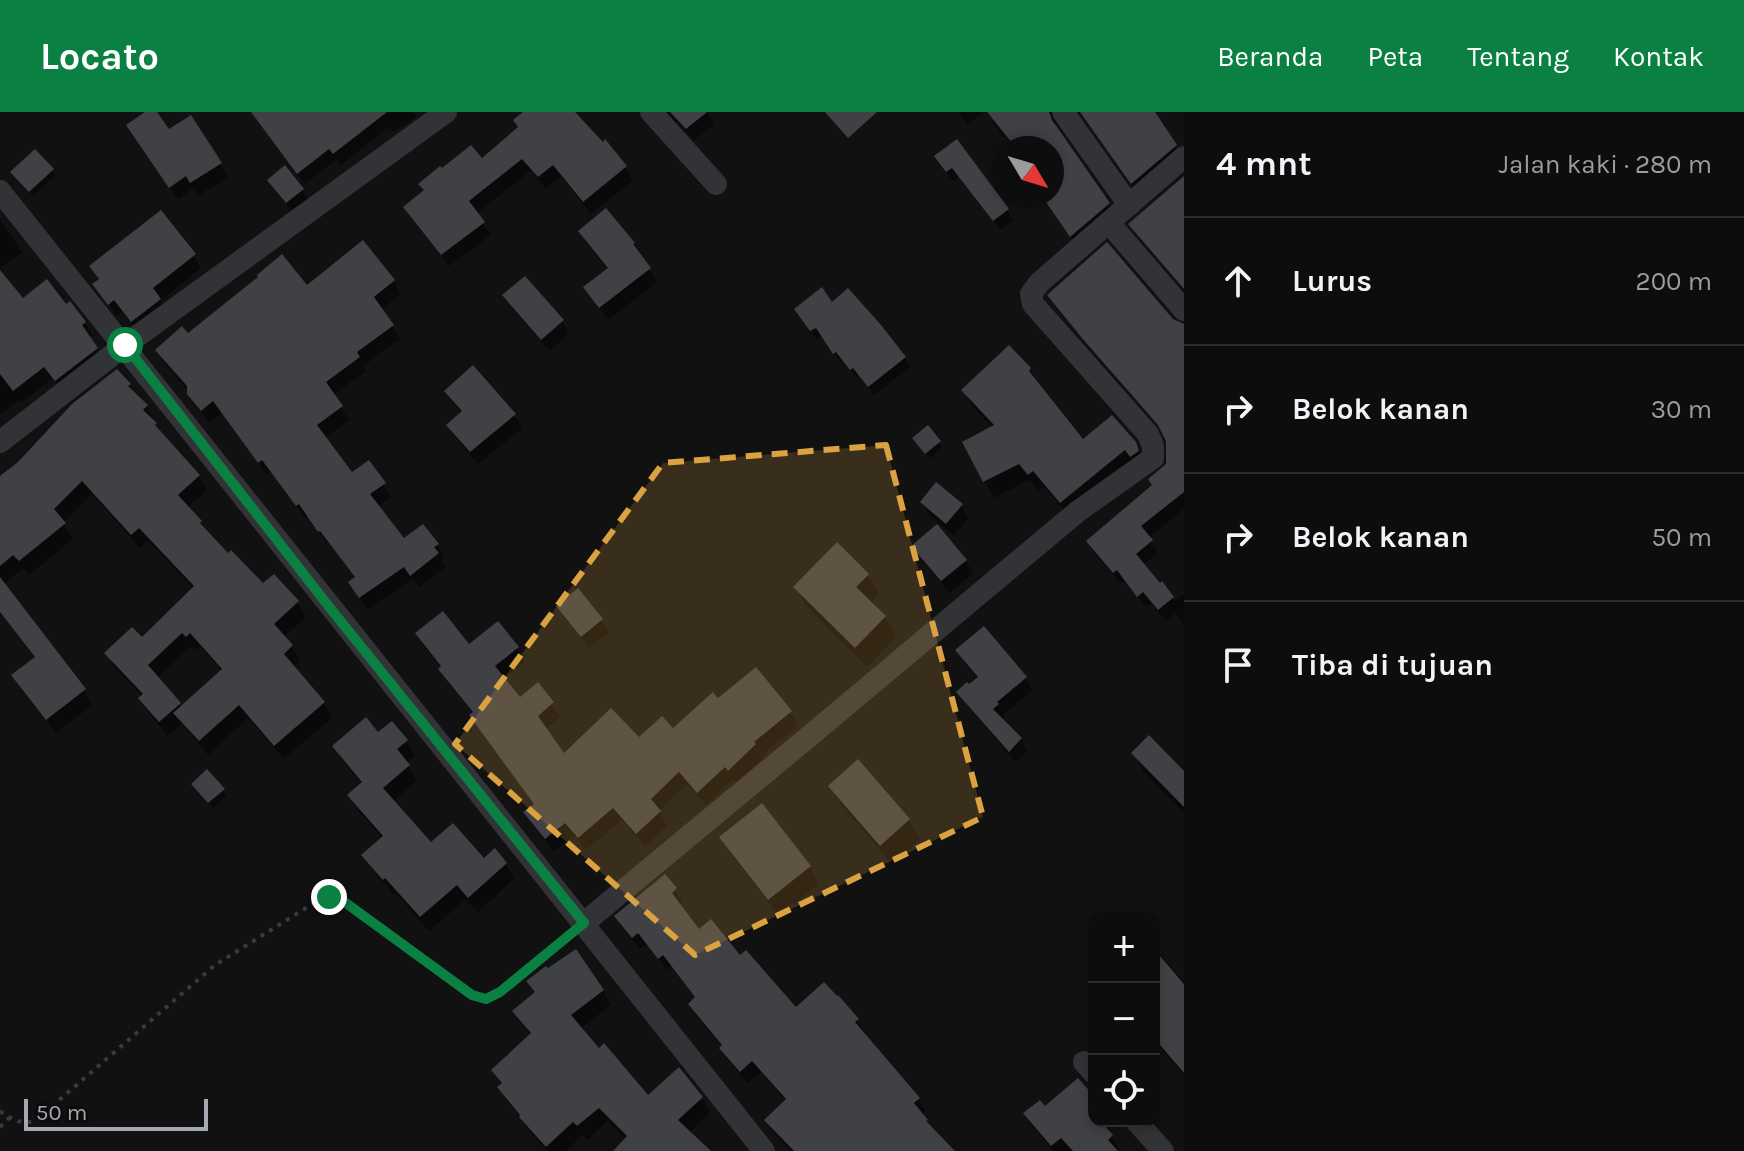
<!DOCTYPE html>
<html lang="id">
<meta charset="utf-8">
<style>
:root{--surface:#0d0d0e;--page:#161617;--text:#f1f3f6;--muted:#9a9c9e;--line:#2d2d2e;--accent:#0b8043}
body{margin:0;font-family:Karla,sans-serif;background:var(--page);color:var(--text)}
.controls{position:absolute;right:24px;bottom:24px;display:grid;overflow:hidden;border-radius:16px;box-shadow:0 4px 12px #0003}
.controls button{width:72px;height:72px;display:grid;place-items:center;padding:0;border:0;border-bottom:2px solid var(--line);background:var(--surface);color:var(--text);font:40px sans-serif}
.compass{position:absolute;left:992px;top:24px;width:72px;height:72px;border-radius:50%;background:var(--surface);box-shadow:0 4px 12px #0003;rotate:128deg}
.scale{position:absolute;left:24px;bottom:20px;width:184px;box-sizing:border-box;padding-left:8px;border:4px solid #a4a8b1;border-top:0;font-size:22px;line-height:28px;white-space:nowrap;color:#a4a8b1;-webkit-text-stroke:6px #0c0c0d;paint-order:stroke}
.stop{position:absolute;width:24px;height:24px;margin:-18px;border:6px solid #0b8043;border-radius:50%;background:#fff}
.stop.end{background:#0b8043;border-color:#fff;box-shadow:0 2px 8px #0008}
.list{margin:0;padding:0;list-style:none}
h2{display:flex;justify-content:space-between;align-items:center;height:104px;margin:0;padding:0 32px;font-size:34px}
h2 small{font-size:26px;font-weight:400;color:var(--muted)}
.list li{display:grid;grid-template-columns:52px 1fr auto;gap:24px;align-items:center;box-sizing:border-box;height:128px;padding:0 32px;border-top:2px solid var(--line)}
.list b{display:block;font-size:30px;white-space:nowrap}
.list em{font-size:26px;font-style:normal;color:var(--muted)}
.icon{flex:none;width:44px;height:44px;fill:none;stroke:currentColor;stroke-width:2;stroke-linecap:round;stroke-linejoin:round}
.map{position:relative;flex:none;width:1184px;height:1039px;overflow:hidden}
header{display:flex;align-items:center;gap:48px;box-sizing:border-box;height:112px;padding:0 40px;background:var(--accent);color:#fff}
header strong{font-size:38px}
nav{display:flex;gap:44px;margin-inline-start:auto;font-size:28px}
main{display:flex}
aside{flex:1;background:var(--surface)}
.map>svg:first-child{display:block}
.shadow{fill:#0007;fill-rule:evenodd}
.building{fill:#404145}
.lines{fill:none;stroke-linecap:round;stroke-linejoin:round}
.path{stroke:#383a3d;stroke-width:4;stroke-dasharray:4 6;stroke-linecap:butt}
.street{stroke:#323336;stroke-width:22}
.route{stroke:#0b8043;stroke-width:10}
.marked{fill:#daa240;fill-opacity:0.2;stroke:#daa240;stroke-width:6;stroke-dasharray:16 10;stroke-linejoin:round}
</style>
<header>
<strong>Locato</strong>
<nav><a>Beranda</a><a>Peta</a><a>Tentang</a><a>Kontak</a></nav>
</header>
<main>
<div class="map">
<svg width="1184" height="1039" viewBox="0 0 1184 1039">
<rect width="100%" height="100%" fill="#111112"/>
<g class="shadow">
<path d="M149 0H155L168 20 190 6 228 65 199 83 194 76 178 87 136 26Z"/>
<path d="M253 0H413L416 5 393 20 390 14 341 53 337 47 305 72Z"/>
<path d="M526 0H572L625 55 633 68 591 102 561 64 546 77 531 58 476 102 491 123 449 154 413 108 405 96 481 49 520 16Z"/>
<path d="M664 0H707L714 12 694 28 670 3Z"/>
<path d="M958 0H983L968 13Z"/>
<path d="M986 0H1066L1056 8 1055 15 1116 105 1079 137 1044 84H1052V36H1015L1005 24 1003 25Z"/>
<path d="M1078 0H1153L1183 47 1140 84 1084 5Z"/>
<path d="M957 29 1013 108 1000 118 959 64 953 69 942 54Z"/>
<path d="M52 58 55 64 33 84 16 66Z"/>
<path d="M1184 66V178L1138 124 1131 112Z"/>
<path d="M270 68 302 78 310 90 295 102 277 81Z"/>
<path d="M606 98 633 132 657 170 608 208 586 176 609 158 587 132 580 120Z"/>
<path d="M0 108 22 140 0 156Z"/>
<path d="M363 131 393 169 401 182 381 198 400 227 363 254 366 259 333 283 349 308 325 326 352 363 368 351 391 385 378 395 404 429 423 414 445 446 441 448 445 455 419 475 413 467 368 498 358 483 356 466 328 430 327 431 308 404 305 406 271 360 267 363 222 301 210 311 193 290 186 278 187 277 165 252 157 239 188 223 307 176Z"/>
<path d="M194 144 201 156 160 189 167 200 140 221 122 200 117 204 95 173 100 169 92 155Z"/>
<path d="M0 161 22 189 65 195 85 211 92 223 89 226 104 249 64 281 53 266 21 291 19 288 0 303Z"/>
<path d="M505 184 562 209 569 222 550 239 512 196Z"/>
<path d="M1050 184 1172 209 1184 214V397L1148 426 1158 441 1143 453 1175 489 1184 482V512L1175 501 1166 509 1151 491 1146 495 1125 469 1121 472 1095 441 1089 429 1154 374 1168 353V329L1165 321 1057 196Z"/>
<path d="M832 193 905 246 910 255 874 283 859 263 856 266 843 248 840 250 822 223 817 227 801 206Z"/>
<path d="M1030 258 1039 274 1082 330 1134 331 1145 349 1071 407 1044 374 1039 379 1030 368 994 386 964 331 993 316 973 295 963 278Z"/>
<path d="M129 273 135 283 146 294 162 324 198 364 207 378 187 396 200 410 207 421 263 474 274 464 297 491 306 505 283 525 292 534 300 549 293 556 324 591 332 606 284 647 248 606 208 643 182 612 168 624 149 601 140 587 143 585 115 556 107 541 142 528 194 477 148 429 140 436 92 382 63 411 73 427 29 463 23 456 3 473 84 579 92 593 56 621 22 578 14 564 36 547 0 501V367ZM191 534 195 538 200 534 222 559 181 596 157 567Z"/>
<path d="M446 280 514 303 522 316 478 352 456 326 448 314 462 302 454 292Z"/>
<path d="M939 330 942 336 930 346 918 332Z"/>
<path d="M922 391 961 393 968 406 954 424 929 403Z"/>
<path d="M914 434 966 449 973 461 950 481 921 447Z"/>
<path d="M867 463 879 482 870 491 885 505 896 525 867 555 807 495 795 475Z"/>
<path d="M558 495 601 508 609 521 589 536 566 507Z"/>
<path d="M417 521 469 535 517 536 525 550 503 567 520 588 538 573 560 605 545 617 564 644 673 619 718 589 790 600 798 613 761 644 762 647 736 671 733 667 706 693 687 672 659 699 667 714 645 734 622 708 586 738 574 723 554 739 534 714 526 701 535 693 480 617 474 602 448 570 441 557 442 556 425 535Z"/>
<path d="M958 539 1026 566 1032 578 1003 603 1004 605 1001 607 1021 627 1027 639 1016 650 966 592 959 580 978 567 965 551Z"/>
<path d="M378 623 406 629 415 644 406 651 417 669 393 690 431 733 484 748 506 752 514 767 478 800 466 787 429 819 395 780 393 782 373 758 364 743 383 727 358 698 349 683 362 672 343 649 334 634Z"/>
<path d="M1133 641 1184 662V701L1144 660Z"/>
<path d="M831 675 909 708 920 727 892 752 842 694Z"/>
<path d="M196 678H223L227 684 213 696Z"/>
<path d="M722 725 809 755 819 772 779 803 731 742Z"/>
<path d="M675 778 682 790 679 793 699 819 740 846 796 897 857 908 865 920 863 922 919 987 926 999 922 1003 932 1018 952 1039H791L774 1021 767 1008 786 990 761 960 748 971 729 949 721 937 723 935 697 905 690 892 697 887 672 854 667 858 647 832 640 837 624 818 616 805Z"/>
<path d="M1154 836 1184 870V963L1154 929Z"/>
<path d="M603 879 611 893 580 917 648 986 679 958 702 986 710 1001 688 1021 708 1039H616L627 1028 608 1009 587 1028 583 1023 565 1039H547L530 1020 522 1007 508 990 500 975 502 973 494 959 532 924 515 899Z"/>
<path d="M1094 987V1009H1098L1111 1024 1119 1037 1116 1039H1054L1033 1015 1026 1002Z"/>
</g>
<g class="building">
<path d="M145 0H157L169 17 191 3 222 51 190 71 186 64 169 76 126 13Z"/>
<path d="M251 0H387L333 42 329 37 297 62Z"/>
<path d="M523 0H575L603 30 605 27 627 54 583 90 553 53 538 65 522 47 469 89 485 110 441 143 403 95 424 78 418 72 440 54 442 56 471 33 482 46 518 15 513 8Z"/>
<path d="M670 0H707L686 17Z"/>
<path d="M825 0H877L848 26Z"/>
<path d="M987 0H1049L1052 8 1110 91 1070 125 1042 84H1052V36H1016Z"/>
<path d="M1080 0H1155L1177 33 1131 72Z"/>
<path d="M957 27 1009 97 993 109 952 56 946 60 934 44Z"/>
<path d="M35 37 54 57 29 80 10 60Z"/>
<path d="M285 53 304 77 286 91 267 68Z"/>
<path d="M1184 64V177L1128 112Z"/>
<path d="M606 96 635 131 633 132 651 156 599 196 583 175 608 156 578 119Z"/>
<path d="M161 98 196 142 153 176 161 187 131 210 114 188 108 193 92 172 99 167 89 154Z"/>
<path d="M363 128 395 168 374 185 394 213 357 240 360 245 326 270 343 294 317 313 352 360 369 348 386 371 370 382 404 426 423 412 439 432 434 435 439 441 410 464 404 455 359 486 348 470 355 465 320 419 318 420 299 392 296 394 262 348 258 351 213 289 201 299 187 282V274L155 238 182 214 188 221 258 165 257 163 282 142 307 173Z"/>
<path d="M1107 130 1173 207 1184 212V380L1141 414 1153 428 1136 442 1160 471 1162 469 1174 485 1158 498 1143 480 1137 485 1117 458 1113 461 1086 429 1152 373 1148 367 1166 352V329L1158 313 1082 226 1047 183Z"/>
<path d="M0 158 23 186 47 167 66 192 70 189 86 210 82 213 98 236 55 269 44 255 13 279 0 262Z"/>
<path d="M525 164 564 208 541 228 502 183Z"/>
<path d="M822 175 832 190 848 176 881 213 906 245 868 275 853 256 850 258 836 240 833 242 816 216 810 219 794 197Z"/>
<path d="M1009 233 1031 256 1029 259 1083 327 1112 303 1136 330 1139 339 1130 345 1125 338 1060 391 1033 359 1028 363 1019 352 983 370 962 330 994 313 961 278Z"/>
<path d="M473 253 516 302 470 340 446 313 462 299 444 279Z"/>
<path d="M117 257 131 272 128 274 148 293 143 298 157 311 155 313 200 363 178 383 202 409 200 411 228 441 231 438 263 471 274 462 299 489 274 512 293 533 284 542 325 590 274 634 239 593 199 629 173 601 222 557 190 521 186 525 182 521 148 553 181 591 159 610 138 586 143 582 104 541 132 515 142 525 194 474 139 416 131 423 82 369 54 397 66 411 19 449 13 443 0 454V364L18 350 72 292Z"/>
<path d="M928 313 941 329 925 342 912 326Z"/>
<path d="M936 370 963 392 946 412 920 390Z"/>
<path d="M937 412 967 448 941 469 911 434Z"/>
<path d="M837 430 869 462 856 475 886 504 855 536 793 475Z"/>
<path d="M0 465 86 577 46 608 11 563 35 545 0 500Z"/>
<path d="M578 476 603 507 581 525 556 494Z"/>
<path d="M443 499 469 532 498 509 519 535 495 554 520 585 538 570 554 590 538 604 564 641 611 596 639 625 662 604 673 616 713 580 718 586 756 555 792 599 754 630 756 632 728 659 725 655 697 681 679 660 651 687 661 699 636 722 613 696 578 726 565 711 545 727 523 700 534 692 469 603 473 600 438 557 441 554 415 521Z"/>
<path d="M984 514 1027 565 997 590 999 592 993 597 1022 626 1009 640 956 580 967 570 969 572 978 565 955 538Z"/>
<path d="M366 605 378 620 392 609 408 628 397 637 410 653 383 676 431 730 453 711 484 746 495 736 507 751 468 786 457 773 420 805 385 766 383 768 361 743 383 724 347 683 362 670 332 634Z"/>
<path d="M1149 623 1184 659V695L1131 641Z"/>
<path d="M858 647 910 707 880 734 828 674Z"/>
<path d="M207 657 225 677 208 691 191 672Z"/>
<path d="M762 691 811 754 768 788 719 725Z"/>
<path d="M665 762 677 776 672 781 699 817 711 807 740 843 746 838 796 895 824 870 837 884 838 883 859 907 855 910 920 986 914 991 928 1008 926 1009 955 1039H794L764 1008 786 987 752 949 740 960 719 936 722 933 688 892 695 885 663 843 658 847 638 821 632 826 614 804Z"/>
<path d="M576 837 604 878 571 903 599 936 604 931 648 983 679 955 703 985 678 1008 711 1039H613L627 1024 599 996 577 1014 573 1010 546 1035 519 1005 520 1003 497 975 502 971 491 958 531 921 512 899 535 880 526 869 546 854 548 856Z"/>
<path d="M1154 837 1184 872V961L1154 926Z"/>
<path d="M1078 966 1094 984V1009H1100L1113 1023 1108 1028 1118 1039H1073L1061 1026 1051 1034 1023 1001 1040 988 1045 994Z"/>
</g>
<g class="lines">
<g class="path">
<path d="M0 999C11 1007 21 1013 35 1009L215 853 322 786H339L472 883 486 887 500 880 567 825"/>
<path d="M0 1015 9 1006"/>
</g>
<g class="street">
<path d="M651 0 716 72"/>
<path d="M1063 0 1129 93"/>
<path d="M0 79 764 1039"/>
<path d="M1109 111 1184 198"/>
<path d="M0 330 125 233 446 0"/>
<path d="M584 811 806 627 1077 400 1153 346V334L1148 322 1033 192 1031 182 1039 171 1184 45"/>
<path d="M1084 950 1094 961"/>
<path d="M1136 1009 1163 1039"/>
</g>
</g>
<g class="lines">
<path class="route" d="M125 233 334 501 584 811 500 880 486 887 472 883 339 786 329 785"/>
</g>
<path class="marked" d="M886 333 983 705 695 843 455 632 663 351Z"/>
</svg>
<div class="controls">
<button>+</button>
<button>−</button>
<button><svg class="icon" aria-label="locate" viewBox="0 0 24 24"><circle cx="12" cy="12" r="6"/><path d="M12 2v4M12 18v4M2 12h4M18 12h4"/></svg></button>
</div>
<svg class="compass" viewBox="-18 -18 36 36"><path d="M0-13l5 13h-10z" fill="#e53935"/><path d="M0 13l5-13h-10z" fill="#9a9c9e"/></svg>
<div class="scale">50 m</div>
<div class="stop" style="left:125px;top:233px"></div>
<div class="stop end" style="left:329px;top:785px"></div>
</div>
<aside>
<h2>4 mnt<small>Jalan kaki · 280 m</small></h2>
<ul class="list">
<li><svg class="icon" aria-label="ahead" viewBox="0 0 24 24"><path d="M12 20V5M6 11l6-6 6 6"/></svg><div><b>Lurus</b></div><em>200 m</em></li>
<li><svg class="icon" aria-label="right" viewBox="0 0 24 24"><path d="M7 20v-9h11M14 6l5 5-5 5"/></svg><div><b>Belok kanan</b></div><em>30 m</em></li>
<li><svg class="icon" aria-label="right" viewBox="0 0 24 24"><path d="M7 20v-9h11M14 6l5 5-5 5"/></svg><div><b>Belok kanan</b></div><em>50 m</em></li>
<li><svg class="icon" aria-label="arrive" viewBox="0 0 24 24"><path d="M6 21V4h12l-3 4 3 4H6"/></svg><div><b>Tiba di tujuan</b></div></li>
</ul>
</aside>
</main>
